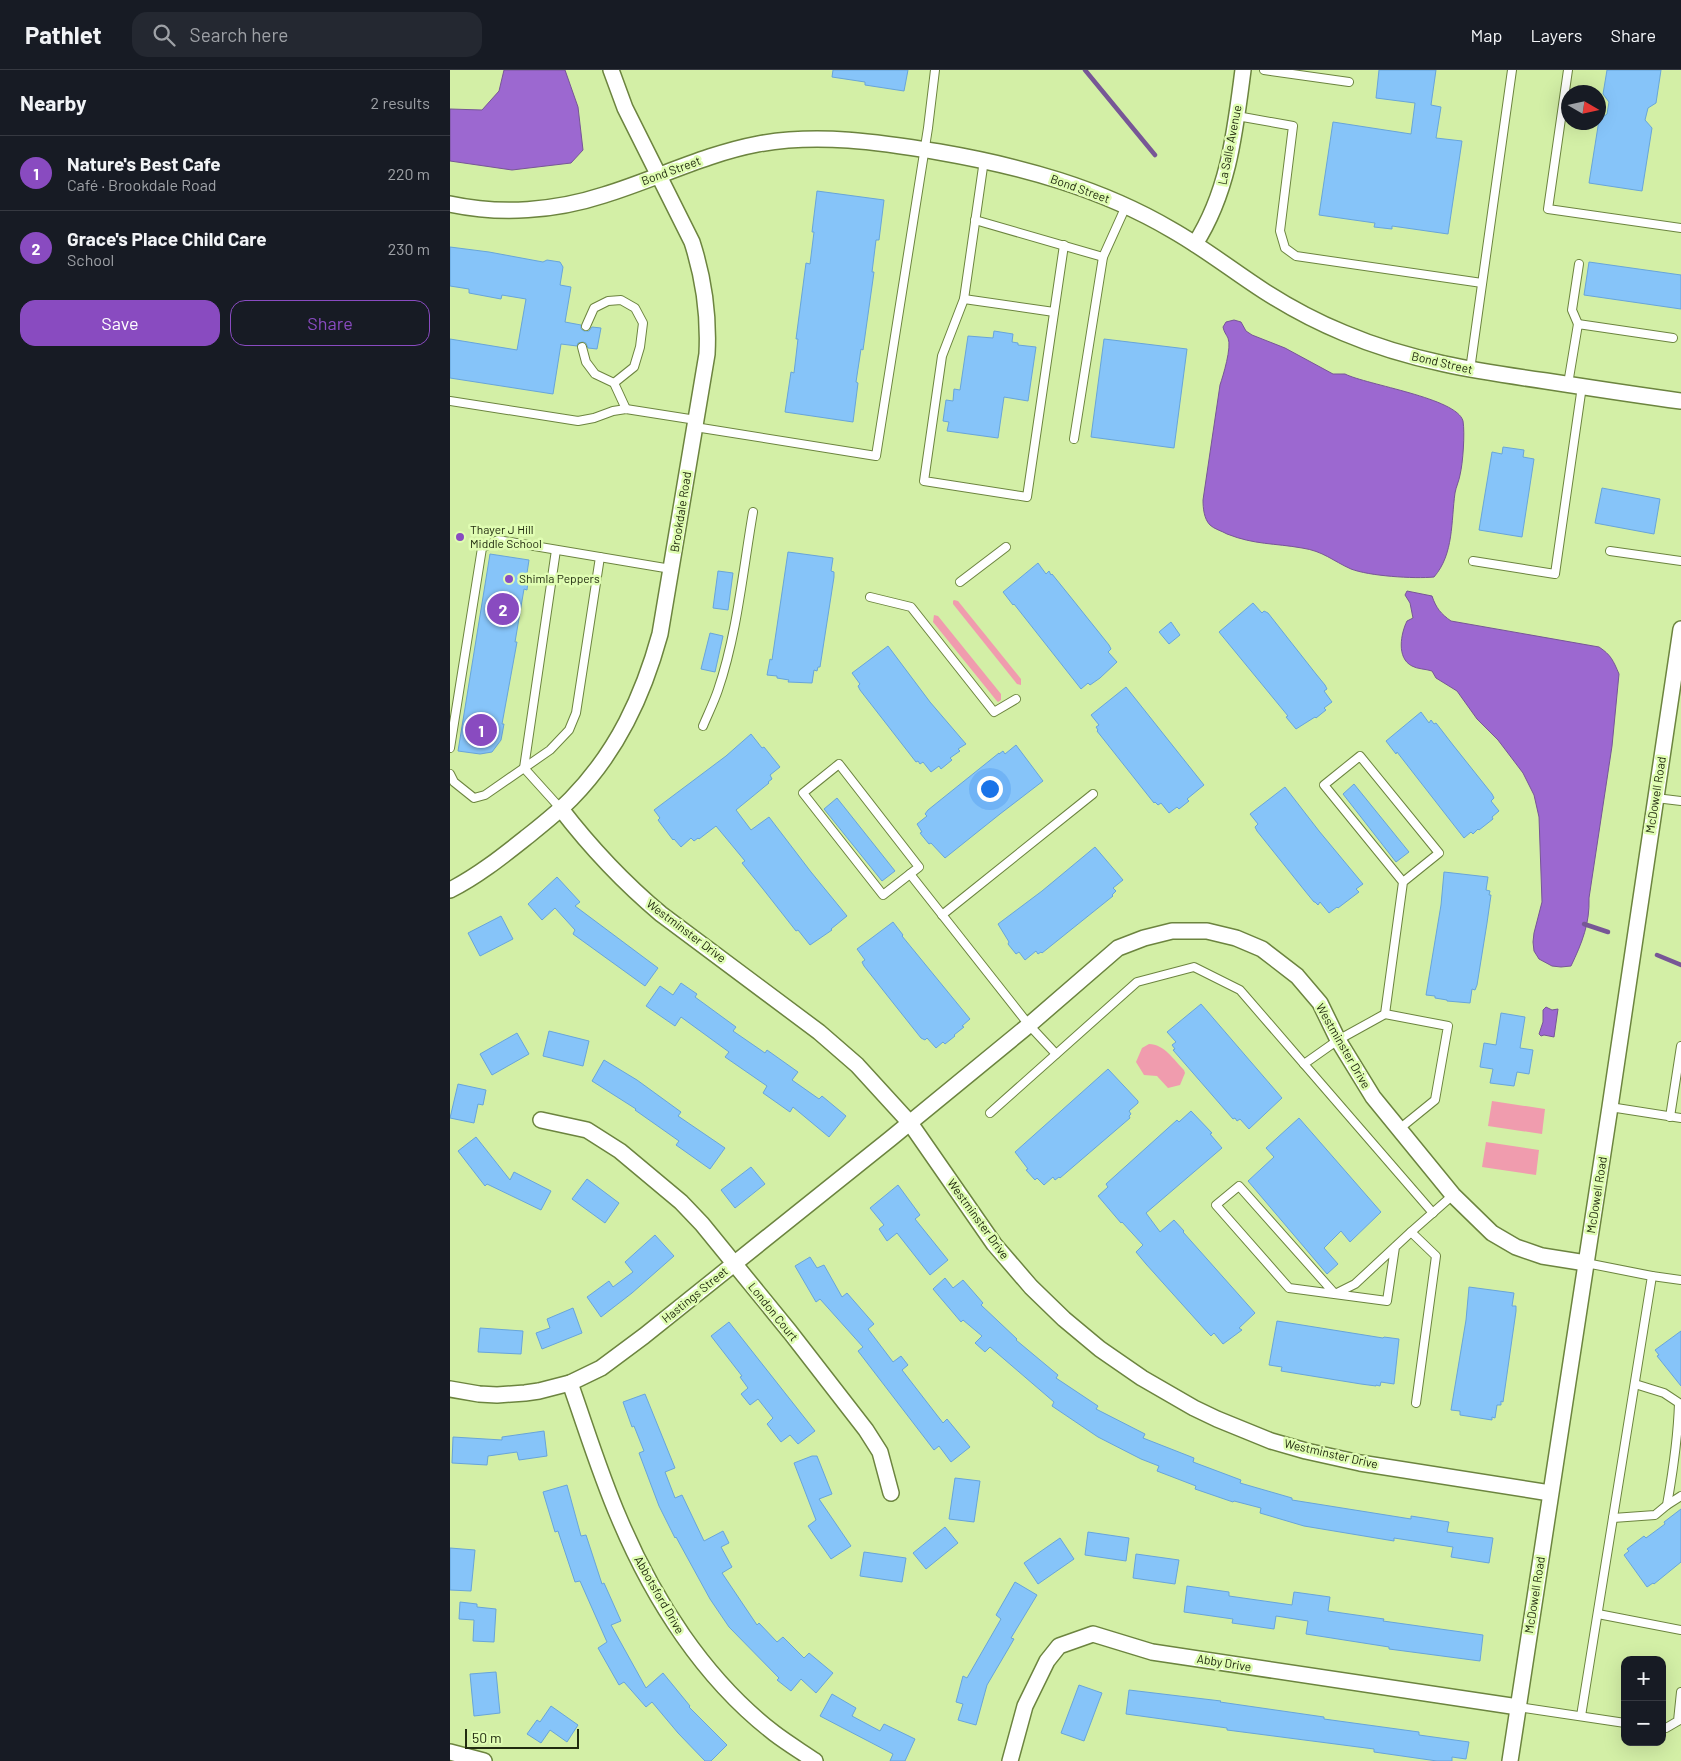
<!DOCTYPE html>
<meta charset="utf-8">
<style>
:root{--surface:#171b24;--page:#242831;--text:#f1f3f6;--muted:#9ea1a6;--line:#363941;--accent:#894bc0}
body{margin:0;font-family:Barlow,sans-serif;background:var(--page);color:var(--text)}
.controls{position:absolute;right:15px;bottom:15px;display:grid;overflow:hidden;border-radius:10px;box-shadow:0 5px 20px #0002}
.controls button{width:45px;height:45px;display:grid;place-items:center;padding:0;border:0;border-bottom:1px solid var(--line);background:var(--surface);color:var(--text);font:25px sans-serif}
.compass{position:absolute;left:1111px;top:15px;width:45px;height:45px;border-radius:50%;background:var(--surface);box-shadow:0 5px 20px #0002;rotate:99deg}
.scale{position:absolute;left:15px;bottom:12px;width:114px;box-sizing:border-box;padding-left:5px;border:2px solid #212b0f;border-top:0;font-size:14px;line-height:18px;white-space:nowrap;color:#212b0f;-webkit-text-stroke:4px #e0fdb3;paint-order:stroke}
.you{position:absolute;left:539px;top:718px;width:18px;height:18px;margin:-12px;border:4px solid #fff;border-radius:50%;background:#1a73e8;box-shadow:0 0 0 8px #1a73e833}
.badge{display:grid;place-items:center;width:32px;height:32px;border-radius:50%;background:var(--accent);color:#fff;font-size:16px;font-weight:700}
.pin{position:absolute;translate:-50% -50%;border:2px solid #fff;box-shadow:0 1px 5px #0006}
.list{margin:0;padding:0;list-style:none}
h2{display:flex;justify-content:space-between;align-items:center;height:65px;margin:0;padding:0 20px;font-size:21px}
h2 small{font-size:16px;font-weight:400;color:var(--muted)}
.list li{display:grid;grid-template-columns:32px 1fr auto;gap:15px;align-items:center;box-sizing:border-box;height:75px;padding:0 20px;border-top:1px solid var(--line)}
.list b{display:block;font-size:19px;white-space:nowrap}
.list p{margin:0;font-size:16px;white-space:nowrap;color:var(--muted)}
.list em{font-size:16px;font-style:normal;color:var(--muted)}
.actions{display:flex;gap:10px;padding:15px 20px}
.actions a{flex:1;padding:11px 0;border:1px solid var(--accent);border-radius:15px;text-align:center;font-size:18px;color:var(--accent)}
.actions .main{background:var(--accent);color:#fff}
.icon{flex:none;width:28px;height:28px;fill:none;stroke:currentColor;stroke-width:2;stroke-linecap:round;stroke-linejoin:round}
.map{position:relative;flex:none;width:1231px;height:1691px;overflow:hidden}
header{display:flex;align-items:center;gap:30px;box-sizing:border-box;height:70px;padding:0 25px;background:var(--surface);border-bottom:1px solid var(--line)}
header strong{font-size:24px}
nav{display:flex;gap:28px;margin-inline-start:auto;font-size:18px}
.search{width:350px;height:45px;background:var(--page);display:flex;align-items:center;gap:12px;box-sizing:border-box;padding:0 18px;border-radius:15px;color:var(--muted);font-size:19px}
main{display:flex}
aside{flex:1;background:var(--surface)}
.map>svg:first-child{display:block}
.green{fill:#f09cae}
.water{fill:#9c68d0;stroke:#775696}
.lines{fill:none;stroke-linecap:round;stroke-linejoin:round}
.stream{stroke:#775696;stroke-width:4.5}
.building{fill:#86c4f9;stroke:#68a5d9}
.service-casing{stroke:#6c843f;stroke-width:10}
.minor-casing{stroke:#6c843f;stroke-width:18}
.service{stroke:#fff;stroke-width:8}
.minor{stroke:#fff;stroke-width:15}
.poi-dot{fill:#894bc0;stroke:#e0fdb3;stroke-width:2}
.labels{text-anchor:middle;stroke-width:5;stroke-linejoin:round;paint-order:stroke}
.street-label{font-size:12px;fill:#212b0f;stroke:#e0fdb3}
.poi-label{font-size:12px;fill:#212b0f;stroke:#e0fdb3;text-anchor:start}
</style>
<header>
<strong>Pathlet</strong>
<div class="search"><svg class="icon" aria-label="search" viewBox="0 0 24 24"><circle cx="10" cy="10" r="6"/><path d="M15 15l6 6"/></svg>Search here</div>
<nav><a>Map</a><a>Layers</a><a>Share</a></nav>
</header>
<main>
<aside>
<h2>Nearby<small>2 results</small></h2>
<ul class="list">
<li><span class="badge">1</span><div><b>Nature's Best Cafe</b><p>Café · Brookdale Road</p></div><em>220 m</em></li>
<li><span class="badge">2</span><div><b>Grace's Place Child Care</b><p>School</p></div><em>230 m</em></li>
</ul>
<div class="actions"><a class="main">Save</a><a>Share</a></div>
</aside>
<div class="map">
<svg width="1231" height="1691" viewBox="0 0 1231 1691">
<rect width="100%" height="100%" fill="#d3efa6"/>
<g class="green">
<path d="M504 530 508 531 571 609V615L567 614 503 534V531Z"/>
<path d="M484 545 488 546 551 624V630L548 632 546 630 483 552Z"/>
<path d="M699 974C714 974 724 990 734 1000L735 1003 730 1015 718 1018 707 1006 694 1005 686 992 692 978Z"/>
<path d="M1042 1031 1095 1039 1092 1064 1038 1056Z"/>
<path d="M1036 1072 1089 1080 1086 1105 1032 1097Z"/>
</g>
<g class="water">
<path d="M54 0H115L128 37 133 80 121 93 62 100 0 91V39L32 40 49 21Z"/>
<path d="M784 250 791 252 796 261 802 265 835 278 883 304H895C917 315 1007 328 1013 351 1015 363 1013 393 1010 405 1009 411 1006 417 1005 423 1001 451 1004 484 984 507 964 509 919 506 901 499 883 491 873 481 852 478 824 473 805 475 777 464 772 461 764 459 760 455 754 449 753 438 753 430L770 315C773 306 782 277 778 268 776 264 774 262 773 257L776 252Z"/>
<path d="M957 521 982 526C986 538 991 544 1001 551L1149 577C1161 585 1163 590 1169 604L1162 676 1139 828C1140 853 1132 873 1121 896L1111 897 1102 896 1089 889 1084 881 1083 872 1084 863 1092 832 1089 747 1084 725 1073 703 1048 670 1027 649 1007 621 986 608 982 601C976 599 967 599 962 596 946 588 951 563 957 551L963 548 960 533 955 525Z"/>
<path d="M1096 937 1102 940 1108 939 1104 967 1094 965 1091 966 1089 964 1093 952V940Z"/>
</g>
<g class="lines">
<g class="stream">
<path d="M635 0 705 85"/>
<path d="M1134 854 1158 862"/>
<path d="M1207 885 1231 895"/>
</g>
</g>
<g class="building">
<path d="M383 0H458L454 21 415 15V12L382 7Z"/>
<path d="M929 0H986L981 35 991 37 986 68 1012 71 998 164 942 156V159L924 157 925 153 869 145 883 52 961 64 965 33 926 28Z"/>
<path d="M1157 0H1211L1206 33 1198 38 1195 50 1202 58 1192 121 1139 113 1149 50 1157 44 1159 32 1153 24Z"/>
<path d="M367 121 434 130 429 170H426L422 202H424L413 280 411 279 406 312 408 313 403 352 335 342 341 302 344 303 348 269H346L356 193 360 194 364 162H362Z"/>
<path d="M0 177 39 182 93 192 97 190 110 192 113 197 110 215 121 217 115 252 131 255V259L134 261H139L142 257 151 258 147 279 138 278 136 273 133 272 128 273 127 276 111 274 103 324 0 308V269L67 280 76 229 52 225 51 229 19 223V219L0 216Z"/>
<path d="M1139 192 1231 205V239L1134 225Z"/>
<path d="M544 261 563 264 562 272 568 273V275L586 277 578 331 554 327 548 368 497 361 499 352 493 351 496 330 503 331 504 319 510 320 518 266 543 268Z"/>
<path d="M654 269 737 279 724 378 641 367Z"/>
<path d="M1053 377 1074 380 1073 387 1084 389 1072 467 1029 460 1042 382 1052 384Z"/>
<path d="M1152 418 1210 429 1204 464 1145 453Z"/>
<path d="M338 482 383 488 381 501 384 502V507L370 597H368L367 601 364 600 362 613 338 612 339 610 327 608V606L317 605 320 589 322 590Z"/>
<path d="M40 484 79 490 77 503 79 504 77 520 74 519 65 572H67L52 654H54L51 670 42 682 30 684 8 681Z"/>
<path d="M588 493 596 504 599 501 601 505 602 504 623 530 659 575 661 579 658 582 667 592 650 608 640 615 638 613 631 619 564 534 563 535 553 522Z"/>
<path d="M268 501 283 503 278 540 263 538Z"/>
<path d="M803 533 812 543 814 541 818 543 866 604 875 615 877 619 874 621 882 632 874 638 876 640 866 648 865 647 846 659 836 647 838 646 769 562Z"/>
<path d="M721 552 730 565 719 574 709 562Z"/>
<path d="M260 563 273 566 265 602 251 599Z"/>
<path d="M438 576 480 632 516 674 508 679 510 681 500 688 502 690 491 699 489 696 481 702 473 692 470 694 468 691 466 692 410 620 408 616 410 614 402 603Z"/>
<path d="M676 617 754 715 737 729 739 731 729 739 727 737 719 743 711 733 708 735 705 732 704 733 647 661 648 660 646 657 649 655 641 645Z"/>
<path d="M971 642 979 653 981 650 984 654 986 653 1003 675 1042 724 1044 728 1041 731 1049 741 1042 747 1043 749 1029 760 1028 759 1023 764 1021 762 1014 768 947 682 946 684 936 671Z"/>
<path d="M301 664 312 678 314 677 330 697 320 705 322 709 318 712 319 713 286 740 301 760 319 747 361 802 397 846 381 859 382 860 360 875 348 860 346 861 313 819 292 793 295 791 266 756 249 769 248 768 244 771 241 768 231 777 224 769 223 770 208 750 210 748 204 740 276 686Z"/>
<path d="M566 675 593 711 550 744 495 788 481 773 479 774 470 763 472 762 467 754 477 746 475 744 478 740 549 683V684L553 681 555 684Z"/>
<path d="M904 714 959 782 946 792 893 724Z"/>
<path d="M835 717 869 761 913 814 906 819 909 822 888 838 887 837 879 843 870 832 868 835 865 832H864L855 821 807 761 805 757 808 754 800 744Z"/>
<path d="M387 728 445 801 432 811 374 739Z"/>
<path d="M645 777 673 810 663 818 666 821 662 825 663 826 592 883 591 882 588 884 586 881 575 890 569 882 566 884 558 874 559 872 548 854 592 821Z"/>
<path d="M994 802 1038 807 1036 820 1040 821 1039 825H1041L1037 853 1027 915 1025 920 1022 919 1020 933 997 931V930L985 928V926L976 925 991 835Z"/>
<path d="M107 807 130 832 125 836 208 898 195 916 123 864 125 860 105 838 92 850 78 834Z"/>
<path d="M51 846 63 869 30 886 18 863Z"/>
<path d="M443 852 453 865 452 866 520 949 512 956 514 957 504 965 505 966 495 974 493 972 486 978 477 968 475 970 471 968 440 929 414 896 412 892 415 890 407 879Z"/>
<path d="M231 913 247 924 245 927 286 957 283 961 315 983 317 980 348 1002 342 1010 369 1029 372 1026 396 1046 379 1067 343 1037 340 1042 313 1023 317 1016 275 987 279 982 231 947 225 956 196 936 210 916 223 925Z"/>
<path d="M751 934 832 1028 799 1059 790 1049 787 1051 785 1048 783 1049 723 980 725 979 722 975 726 972 717 962Z"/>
<path d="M1051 943 1075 947 1070 978 1083 980 1079 1004 1067 1002 1064 1016 1040 1013 1043 999 1030 997 1034 973 1046 975Z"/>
<path d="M99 961 139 971 133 996 93 986Z"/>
<path d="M67 963 79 984 42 1005 30 984Z"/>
<path d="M154 990 187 1010 231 1042 228 1046 275 1078 260 1099 226 1075 229 1071 185 1040 186 1039 142 1011Z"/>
<path d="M658 999 688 1031V1033L679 1041 681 1044 679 1046 680 1048 610 1108 609 1107 605 1110 603 1107 594 1115 587 1108 585 1110 576 1100 578 1099 565 1082Z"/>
<path d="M8 1014 36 1020 33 1035 28 1034 24 1053 0 1048Z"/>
<path d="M741 1041 762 1063 760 1064 772 1078 696 1143 710 1162 724 1150 734 1161 733 1162 805 1243 789 1258 792 1260 773 1274 764 1263 761 1266 758 1263 696 1194 686 1182 693 1175 672 1152 671 1153 648 1126 658 1117 656 1114 727 1050 729 1052Z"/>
<path d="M849 1048 931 1142 900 1172 891 1161 874 1178 888 1194 877 1204 798 1111 824 1087 816 1078Z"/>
<path d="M26 1067 60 1110 64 1102 101 1121 91 1140 37 1114 35 1116 8 1081Z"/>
<path d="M301 1097 315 1114 285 1138 271 1120Z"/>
<path d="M137 1109 169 1133 155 1153 122 1129Z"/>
<path d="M448 1115 470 1145 465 1149 498 1190 480 1205 447 1163 437 1171 429 1159 434 1155 420 1138Z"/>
<path d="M205 1165 224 1186 182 1223 151 1247 137 1227 159 1211 163 1217 183 1202 175 1192Z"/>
<path d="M360 1187 367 1198 374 1195 392 1227 397 1223 424 1254 418 1259 443 1292 451 1286 458 1295 452 1300 493 1353 497 1349 520 1377 501 1392 489 1376 484 1380 408 1281 413 1277 370 1229 366 1232 345 1196Z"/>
<path d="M495 1208 503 1218 513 1210 533 1233 531 1235 567 1269 566 1270 608 1305 606 1308 648 1336 646 1339 695 1364 693 1368 744 1388 743 1392 791 1410 790 1413 842 1428V1430L961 1449V1446L999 1452 997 1462 1043 1468 1039 1493 1001 1487 1003 1477 944 1468V1471L854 1456 810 1443 811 1438 784 1431 783 1432 745 1419 746 1416 707 1401 709 1396 691 1389 648 1367 602 1336 604 1332 540 1277 535 1282 525 1273 532 1266 513 1250 511 1252 483 1219Z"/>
<path d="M1019 1217 1064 1223 1062 1236H1066V1241L1053 1332 1051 1331V1335H1047L1045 1348 1042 1347V1350L1010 1345V1341L1001 1340 1016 1250Z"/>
<path d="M123 1238 132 1263 92 1279 86 1263 100 1258 97 1249Z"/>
<path d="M827 1251 933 1268 934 1267 949 1269 944 1314 931 1312 930 1316 926 1315V1316L911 1314 831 1301 832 1297 819 1295Z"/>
<path d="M279 1252 365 1361 348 1374 340 1365 331 1372 317 1354 323 1348 308 1329 300 1335 291 1324 298 1318 290 1307 292 1306 261 1266Z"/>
<path d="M30 1258 73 1261 71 1284 28 1282Z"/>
<path d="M1231 1261V1316L1207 1286 1209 1285 1205 1280Z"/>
<path d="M195 1324 225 1398 215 1402 225 1428 232 1425 254 1471 273 1461 279 1473 271 1477 282 1497 272 1503 307 1555 309 1553 327 1572 333 1567 354 1588 359 1583 383 1603 366 1623 351 1609 341 1621 327 1610 329 1608 279 1557 260 1529 226 1467 225 1468 209 1436 189 1383 194 1381 184 1356 182 1357 173 1332Z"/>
<path d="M94 1361 97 1386 69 1390 67 1382 38 1386 37 1395 2 1393 3 1367 52 1370V1367Z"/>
<path d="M362 1386H367L382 1424 369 1429 401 1476 381 1489 358 1456 366 1450 344 1393Z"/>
<path d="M505 1408 530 1411 524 1452 499 1449Z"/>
<path d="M117 1415 131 1466 136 1465 152 1514 154 1513 171 1551 161 1555 196 1618 213 1603 240 1636 239 1637 277 1675 261 1691H255L228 1663 202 1632 196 1637 174 1612 169 1615 148 1578 157 1572 130 1511 125 1512 108 1461 105 1462 93 1422Z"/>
<path d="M1231 1439V1492L1204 1514 1203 1513 1197 1517 1174 1485 1179 1481 1177 1479 1194 1466 1196 1468 1215 1454 1214 1452Z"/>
<path d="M495 1457 508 1473 476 1499 463 1483Z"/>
<path d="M638 1462 679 1468 676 1491 635 1485Z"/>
<path d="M610 1468 624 1489 588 1514 574 1493Z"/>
<path d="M0 1478 25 1480 21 1521 0 1520Z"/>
<path d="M414 1482 456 1488 452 1512 410 1506Z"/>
<path d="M686 1484 729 1490 725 1514 683 1508Z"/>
<path d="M565 1512 587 1525 561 1568 564 1569 537 1615 526 1655 508 1650 513 1634 506 1632 513 1606 517 1608 551 1549 546 1545Z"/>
<path d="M737 1516 779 1522V1526L842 1535 844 1522 880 1527 878 1541 934 1549 933 1551 1033 1565 1030 1591 939 1579V1577L856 1564 858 1551 826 1546 824 1559 782 1553 783 1549 734 1542Z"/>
<path d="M10 1532 27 1534V1537L46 1539 44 1572 23 1571 24 1550 9 1549Z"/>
<path d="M46 1602 50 1643 24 1646 20 1604Z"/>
<path d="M629 1615 652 1623 634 1671 611 1663Z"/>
<path d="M679 1620 771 1631 770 1632 874 1647V1649L969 1662V1665L1019 1672 1016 1689 1002 1687V1691H987L924 1682V1679L777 1660V1658L676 1644Z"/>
<path d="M382 1624 406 1638 402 1646 430 1661 434 1654 465 1669 455 1691H440L443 1684 370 1646Z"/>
<path d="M101 1636 128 1655 117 1672 100 1660 91 1673 77 1664 87 1650 90 1652Z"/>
</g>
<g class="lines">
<g class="service-casing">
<g id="service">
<path d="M814 0 899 12"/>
<path d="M1118 0 1098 139 1231 158"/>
<path d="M787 46 843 56 830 161 835 178 846 186 1032 213"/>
<path d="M534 90 514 229 492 286 474 411 577 427 614 175"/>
<path d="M525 150 653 187"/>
<path d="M514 229 604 242"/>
<path d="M1128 254 1122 240 1129 194"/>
<path d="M136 256 144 238 158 231 171 230 185 238 193 253 190 277 184 297 164 313"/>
<path d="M132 277 136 292 145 304 164 313 176 339"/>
<path d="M1020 300 1062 0"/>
<path d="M1118 314 1128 254 1223 268"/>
<path d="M0 331 128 351 144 348 163 341 176 339 246 350"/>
<path d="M245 357 426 386 478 58 485 0"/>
<path d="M624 369 653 187 676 136"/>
<path d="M106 480 74 698 111 739"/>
<path d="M1160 481 1231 491"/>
<path d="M1023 491 1105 504 1132 316"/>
<path d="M510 512 556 477"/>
<path d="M420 527 461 537 544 642 566 629"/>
<path d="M253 656C258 644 264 632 268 620 287 565 293 500 303 442"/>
<path d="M0 678 32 478 48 470 221 499"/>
<path d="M389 694 469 797 433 825 353 723Z"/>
<path d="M0 704 4 712 24 728 35 725 100 680 119 660 126 643 150 487"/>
<path d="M1206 728 1231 731"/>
<path d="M460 804 579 955 606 984"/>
<path d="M953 812 874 715 910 686 989 783 953 812 935 944 888 970 854 994 983 1143"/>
<path d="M492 845 643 724"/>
<path d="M935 944 998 956 985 1030 948 1060"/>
<path d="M1160 1037 1231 1048"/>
<path d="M540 1043 687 912 744 897 790 920 854 994"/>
<path d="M1220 1047 1231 976"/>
<path d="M961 1162 986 1186 966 1333"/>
<path d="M945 1177 937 1231 839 1218 766 1135 789 1116 885 1224 905 1214 961 1162 1003 1125"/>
<path d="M1202 1206 1231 1210"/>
<path d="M1217 1435 1231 1426"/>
<path d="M1163 1448 1205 1445 1217 1435C1223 1401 1228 1368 1229 1333L1214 1323 1185 1314"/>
<path d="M1148 1544 1231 1560"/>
<path d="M1068 1637 1175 1653"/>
<path d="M1131 1646 1202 1206 1136 1193"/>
<path d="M1212 1658H1216L1228 1651 1231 1622"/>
</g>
</g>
<g class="minor-casing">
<g id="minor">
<path d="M0 134C51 145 105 141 154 125 206 109 255 84 308 74 368 63 429 72 489 82 570 96 651 118 722 160 754 178 783 201 814 221 839 237 867 252 894 263 960 291 1026 301 1096 311 1141 318 1186 325 1231 331"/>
<path d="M745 174C779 121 785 61 793 0"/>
<path d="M111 739C141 778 173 812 211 844L369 962 407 995 460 1053 544 1174 581 1217 614 1249 650 1279 692 1308 744 1338 767 1349 821 1371 856 1381 910 1393 1100 1423"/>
<path d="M0 820C28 806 54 785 78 766 93 754 108 742 121 729 167 682 193 626 210 564L257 284C259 245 254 209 242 172L175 38 161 0"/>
<path d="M91 1050 137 1060 170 1081 231 1132 252 1154 340 1262 416 1360 430 1382 441 1423"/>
<path d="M120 1313C136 1358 150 1404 169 1448 203 1529 254 1609 324 1663 337 1673 352 1682 365 1691"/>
<path d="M0 1319 29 1324 47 1325 75 1323 89 1321 120 1313 151 1298 194 1266 440 1069 579 955 668 878 694 868 722 861H757L786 868 812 879 847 906 870 933 888 970 923 1027 1003 1125 1042 1163 1066 1177 1092 1186 1136 1193"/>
<path d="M0 1682 34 1691"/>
<path d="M560 1691 575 1636 597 1591 609 1576 643 1564 702 1582 1068 1637"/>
<path d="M1060 1691 1160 1037 1231 559"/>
</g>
</g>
<use href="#service" class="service"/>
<use href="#minor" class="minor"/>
</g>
<g class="poi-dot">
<circle cx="10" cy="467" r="5"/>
<circle cx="59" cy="509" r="5"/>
</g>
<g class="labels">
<g class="street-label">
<text transform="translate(780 75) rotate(-79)" y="4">La Salle Avenue</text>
<text transform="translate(221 101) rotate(-20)" y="4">Bond Street</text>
<text transform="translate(630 119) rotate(20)" y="4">Bond Street</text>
<text transform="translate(992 293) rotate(13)" y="4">Bond Street</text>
<text transform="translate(231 442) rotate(-81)" y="4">Brookdale Road</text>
<text transform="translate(1206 725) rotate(-81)" y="4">McDowell Road</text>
<text transform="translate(236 861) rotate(37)" y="4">Westminster Drive</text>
<text transform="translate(893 976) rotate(60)" y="4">Westminster Drive</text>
<text transform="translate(1147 1125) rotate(-81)" y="4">McDowell Road</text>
<text transform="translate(528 1149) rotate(54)" y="4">Westminster Drive</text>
<text transform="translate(245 1225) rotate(-39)" y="4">Hastings Street</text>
<text transform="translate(323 1242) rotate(51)" y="4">London Court</text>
<text transform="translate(881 1384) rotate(13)" y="4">Westminster Drive</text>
<text transform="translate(209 1525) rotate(60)" y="4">Abbotsford Drive</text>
<text transform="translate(1085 1525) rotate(-81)" y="4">McDowell Road</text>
<text transform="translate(774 1593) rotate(9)" y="4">Abby Drive</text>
</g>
<g class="poi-label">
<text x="20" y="464">Thayer J Hill<tspan x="20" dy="14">Middle School</tspan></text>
<text x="69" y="513">Shimla Peppers</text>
</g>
</g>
</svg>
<div class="controls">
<button>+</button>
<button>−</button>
</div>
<svg class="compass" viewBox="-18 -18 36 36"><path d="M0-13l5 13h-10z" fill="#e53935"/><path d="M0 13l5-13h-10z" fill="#9ea1a6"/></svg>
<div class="scale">50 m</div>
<div class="you"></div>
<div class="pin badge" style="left:31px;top:660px">1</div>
<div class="pin badge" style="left:53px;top:539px">2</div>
</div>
</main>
